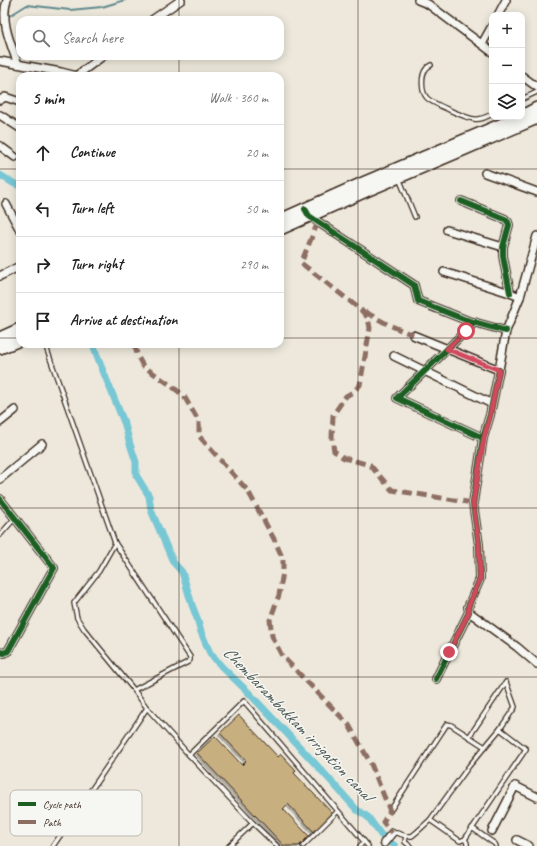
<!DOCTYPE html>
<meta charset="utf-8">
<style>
:root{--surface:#fff;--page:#f2f2f2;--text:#222;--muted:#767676;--line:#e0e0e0}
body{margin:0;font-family:Caveat,sans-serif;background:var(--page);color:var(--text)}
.controls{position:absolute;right:12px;top:12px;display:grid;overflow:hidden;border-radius:8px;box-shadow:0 2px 10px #0003}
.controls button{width:36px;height:36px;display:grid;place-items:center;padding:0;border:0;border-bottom:1px solid var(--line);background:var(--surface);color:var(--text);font:20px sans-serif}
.stop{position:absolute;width:12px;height:12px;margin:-9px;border:3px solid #d1495b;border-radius:50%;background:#fff}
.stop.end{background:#d1495b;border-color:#fff;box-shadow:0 1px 4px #0008}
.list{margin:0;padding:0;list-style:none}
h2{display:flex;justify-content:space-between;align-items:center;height:52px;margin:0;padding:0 16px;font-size:17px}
h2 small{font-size:13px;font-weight:400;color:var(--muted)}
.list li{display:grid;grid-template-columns:26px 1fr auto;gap:12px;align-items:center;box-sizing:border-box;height:56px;padding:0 16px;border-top:1px solid var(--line)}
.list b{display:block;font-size:15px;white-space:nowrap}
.list em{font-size:13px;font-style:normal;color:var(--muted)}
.icon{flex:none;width:22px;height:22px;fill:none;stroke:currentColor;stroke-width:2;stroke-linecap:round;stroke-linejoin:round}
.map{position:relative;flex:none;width:537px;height:846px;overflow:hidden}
.search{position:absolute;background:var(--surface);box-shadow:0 2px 10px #0003;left:16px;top:16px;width:268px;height:44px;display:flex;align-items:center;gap:10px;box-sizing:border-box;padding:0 14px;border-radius:12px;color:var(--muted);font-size:15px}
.panel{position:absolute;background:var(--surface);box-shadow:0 2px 10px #0003;left:16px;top:72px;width:268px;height:276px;border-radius:12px}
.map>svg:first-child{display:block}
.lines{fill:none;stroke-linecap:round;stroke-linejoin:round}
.stream{stroke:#60888c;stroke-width:2}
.canal{stroke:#78c7d5;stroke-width:7}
.building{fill:#c7af7f;stroke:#3b2a1e;filter:url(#shadow)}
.service-casing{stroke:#3b2a1e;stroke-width:6}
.minor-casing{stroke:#3b2a1e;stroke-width:10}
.primary-casing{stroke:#3b2a1e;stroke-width:14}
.service{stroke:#f6f6f2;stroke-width:3.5}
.minor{stroke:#f6f6f2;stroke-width:7}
.primary{stroke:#f6f6f2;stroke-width:11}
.quiet{stroke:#8d6e63;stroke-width:5;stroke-dasharray:10 5;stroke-linecap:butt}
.cycleway-casing{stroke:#f6f6f2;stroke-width:8}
.cycleway{stroke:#1b5e20;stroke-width:6}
.route{stroke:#d1495b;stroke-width:5}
.grid{fill:none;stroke:#3b2a1e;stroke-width:1;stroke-opacity:0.55}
.labels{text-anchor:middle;stroke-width:3;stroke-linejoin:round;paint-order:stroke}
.water-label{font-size:17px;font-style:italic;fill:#4d5955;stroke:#f6f6f2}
.key{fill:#f6f6f2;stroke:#beb9b2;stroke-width:1}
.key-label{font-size:11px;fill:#3b2a1e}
</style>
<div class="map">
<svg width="537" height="846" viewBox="0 0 537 846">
<defs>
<filter id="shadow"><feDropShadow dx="-2" dy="2" stdDeviation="0" flood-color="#0004"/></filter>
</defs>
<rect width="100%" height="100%" fill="#ede8db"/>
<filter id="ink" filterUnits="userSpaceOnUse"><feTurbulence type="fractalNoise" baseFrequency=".025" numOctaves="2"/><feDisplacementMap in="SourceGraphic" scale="8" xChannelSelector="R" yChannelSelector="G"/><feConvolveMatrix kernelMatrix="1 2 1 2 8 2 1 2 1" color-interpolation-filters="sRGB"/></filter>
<g filter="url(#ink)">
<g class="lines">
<path class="stream" d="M6 18 27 5 70 10 102 7 125 0"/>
<g class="canal">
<path d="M0 175 13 183 20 186"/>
<path d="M93 344 99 361 125 425 130 444 136 462V475L149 496 151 510 173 562 182 572 192 605 197 618 201 632 210 653 222 667 247 691 322 771 357 810 368 817 381 835 395 846"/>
</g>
</g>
<path class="building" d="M239 715 278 757 281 754 296 770 294 773 333 814 314 832 288 804 283 809 309 836 299 846H284L197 753 215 736 242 765 246 761 220 733Z"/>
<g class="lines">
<g class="service-casing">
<g id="service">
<path d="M431 65C429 66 427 67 426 69 421 75 421 92 427 98 432 103 466 118 474 119 481 120 486 117 492 114"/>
<path d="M522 99 537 92"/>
<path d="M399 178 415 217"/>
<path d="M45 344 115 543 99 571 74 603 77 618 84 629 134 690 147 708 53 846"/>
<path d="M0 535 15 518"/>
<path d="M115 543 190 657V660L188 662 134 690"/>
<path d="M147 708 189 755 253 823 229 846"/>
<path d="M469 737 506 682 515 707 500 729"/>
<path d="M189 755 244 701 368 846"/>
<path d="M390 811 445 727 447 724 451 725 485 747"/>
<path d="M253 823 277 846"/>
<path d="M472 828 495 844 496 846"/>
<path d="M392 833H397L406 836H412L418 831 430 820 469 766 500 729 526 749 465 839 460 841 430 820"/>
<path d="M406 836 405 842 410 846"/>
<path d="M465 839 467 843V846"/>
<path d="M303 846 338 811"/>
<path d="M360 846 364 841"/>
</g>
</g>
<g class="minor-casing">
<g id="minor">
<path d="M7 0C0 22 11 44 18 64"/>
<path d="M418 0 428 4 492 52"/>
<path d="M498 15 506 0"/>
<path d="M152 20 181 0"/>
<path d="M482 44 492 26"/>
<path d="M0 61 61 72 77 76"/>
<path d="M76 76 103 56"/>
<path d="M522 76 537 87"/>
<path d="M0 100 5 97 20 102"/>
<path d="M0 115 20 128"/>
<path d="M0 146 15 157"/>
<path d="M485 173 537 192"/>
<path d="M461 201 505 219 508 222 509 225 503 247V256L510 293"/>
<path d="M6 204 20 230"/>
<path d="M308 214 318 222 414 285 418 301 466 320 506 331"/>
<path d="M447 230 503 247"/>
<path d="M444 272 510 293 520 297 537 236"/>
<path d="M0 276 20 266"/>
<path d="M475 322 397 398 483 438 490 415 499 370"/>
<path d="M413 335 499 370 506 331 520 297"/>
<path d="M394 356 492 404"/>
<path d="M0 422 15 410"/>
<path d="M0 479 42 444"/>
<path d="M0 499 54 568 8 651 4 653 0 652"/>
<path d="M469 612 517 647 537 664"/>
<path d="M436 679 469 612 468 607 480 579 479 545 473 503 483 438"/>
<path d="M492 831 515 786 537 797"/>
<path d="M517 840 529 846"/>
<path d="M384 843 392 833"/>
</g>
</g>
<g class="primary-casing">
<g id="primary">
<path d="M522 116 537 108"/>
<path d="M280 220 363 183 519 117"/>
<path d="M280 229 366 191 465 149 537 118"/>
<path d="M0 338 20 329"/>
<path d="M0 348 20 340"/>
</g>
</g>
<use href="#service" class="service"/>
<use href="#minor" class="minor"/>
<use href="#primary" class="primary"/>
<g class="quiet">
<path d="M318 222 301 263 361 310 368 318 370 328 360 385 353 392 346 396 333 415 332 438 334 451 344 458 370 465 392 490 473 503"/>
<path d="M365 312 389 325 413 335"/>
<path d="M134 344 138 357 143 366 169 384 184 396 199 422V436L248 491 274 539 283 559V572L279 595 270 620 272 636 282 656 349 725 371 764 390 811 383 822 392 833"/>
</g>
<g class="cycleway-casing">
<g id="cycleway">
<path d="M461 201 505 219 508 222 509 225 503 247V256L510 293"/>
<path d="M305 209 309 216 318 222 414 285 418 301 466 320 506 331"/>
<path d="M475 322 397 398 483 438 490 415 499 370"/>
<path d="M0 499 54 568 8 651 4 653 0 652"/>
<path d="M436 679 469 612 468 607 480 579 479 545 473 503 483 438"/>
</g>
</g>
<use href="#cycleway" class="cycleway"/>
</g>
</g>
<g class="lines" filter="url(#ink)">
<path class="route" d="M449 652 469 612 468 607 480 579 479 545 473 503 484 438 490 416 499 370 447 349 466 331"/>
</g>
<path class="grid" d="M179 0V20M358 0V846M179 56V76M0 169H20M280 169H537M0 338H20M280 338H537M179 344V846M0 508H537M0 677H537"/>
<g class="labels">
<g class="water-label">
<text transform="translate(298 723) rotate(46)" y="6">Chembarambakkam irrigation canal</text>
</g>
</g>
<rect x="10" y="790" width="132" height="46" rx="6" class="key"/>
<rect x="18" y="802" width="18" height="4" fill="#1b5e20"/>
<rect x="18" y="820" width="18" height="4" fill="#8d6e63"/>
<g class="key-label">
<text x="43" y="808">Cycle path</text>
<text x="43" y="826">Path</text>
</g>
</svg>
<div class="controls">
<button>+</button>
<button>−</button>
<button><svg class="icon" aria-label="layers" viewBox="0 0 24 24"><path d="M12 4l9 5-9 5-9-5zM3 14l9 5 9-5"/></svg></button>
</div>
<div class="stop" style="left:466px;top:331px"></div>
<div class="stop end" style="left:449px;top:652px"></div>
<div class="search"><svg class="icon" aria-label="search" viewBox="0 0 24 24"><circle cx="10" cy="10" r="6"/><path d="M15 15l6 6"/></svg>Search here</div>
<section class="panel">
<h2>5 min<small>Walk · 360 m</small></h2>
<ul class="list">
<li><svg class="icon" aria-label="ahead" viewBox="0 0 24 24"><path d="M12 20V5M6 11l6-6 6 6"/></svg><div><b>Continue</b></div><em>20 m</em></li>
<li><svg class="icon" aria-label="left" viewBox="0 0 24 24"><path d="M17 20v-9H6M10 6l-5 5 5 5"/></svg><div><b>Turn left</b></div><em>50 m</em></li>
<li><svg class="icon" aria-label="right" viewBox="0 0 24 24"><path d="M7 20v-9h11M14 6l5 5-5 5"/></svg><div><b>Turn right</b></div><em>290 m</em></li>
<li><svg class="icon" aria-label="arrive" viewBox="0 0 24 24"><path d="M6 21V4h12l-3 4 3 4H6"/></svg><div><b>Arrive at destination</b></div></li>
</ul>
</section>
</div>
